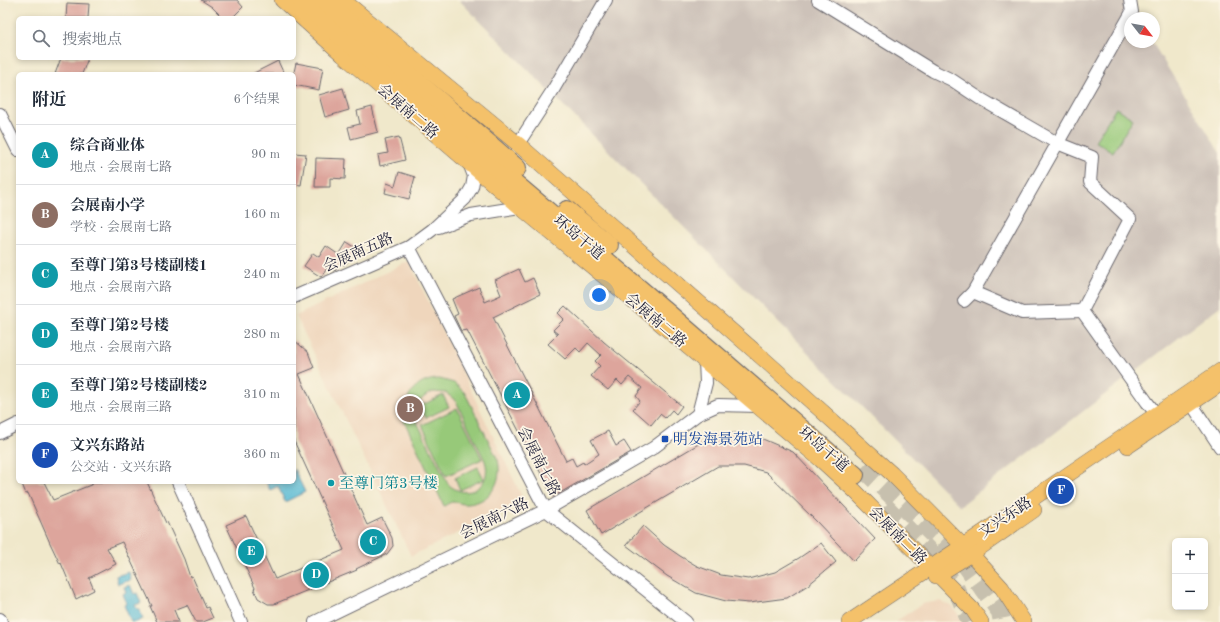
<!DOCTYPE html>
<html lang="zh">
<meta charset="utf-8">
<style>
:root{--surface:#fff;--page:#f6f6f7;--text:#1f2937;--muted:#747a83;--line:#e0e1e3;--accent:#c8321e}
body{margin:0;font-family:"Old Standard TT","Noto Serif SC",serif;background:var(--page);color:var(--text)}
.controls{position:absolute;right:12px;bottom:12px;display:grid;overflow:hidden;border-radius:6px;box-shadow:0 2px 6px #0003}
.controls button{width:36px;height:36px;display:grid;place-items:center;padding:0;border:0;border-bottom:1px solid var(--line);background:var(--surface);color:var(--text);font:20px sans-serif}
.compass{position:absolute;left:1124px;top:12px;width:36px;height:36px;border-radius:50%;background:var(--surface);box-shadow:0 2px 6px #0003;rotate:121deg}
.you{position:absolute;left:599px;top:295px;width:14px;height:14px;margin:-10px;border:3px solid #fff;border-radius:50%;background:#1a73e8;box-shadow:0 0 0 6px #1a73e833}
.badge{display:grid;place-items:center;width:26px;height:26px;border-radius:50%;background:var(--accent);color:#fff;font-size:13px;font-weight:700}
.pin{position:absolute;translate:-50% -50%;border:2px solid #fff;box-shadow:0 1px 4px #0006}
.list{margin:0;padding:0;list-style:none}
h2{display:flex;justify-content:space-between;align-items:center;height:52px;margin:0;padding:0 16px;font-size:17px}
h2 small{font-size:13px;font-weight:400;color:var(--muted)}
.list li{display:grid;grid-template-columns:26px 1fr auto;gap:12px;align-items:center;box-sizing:border-box;height:60px;padding:0 16px;border-top:1px solid var(--line)}
.list b{display:block;font-size:15px;white-space:nowrap}
.list p{margin:0;font-size:13px;white-space:nowrap;color:var(--muted)}
.list em{font-size:13px;font-style:normal;color:var(--muted)}
.icon{flex:none;width:22px;height:22px;fill:none;stroke:currentColor;stroke-width:2;stroke-linecap:round;stroke-linejoin:round}
.map{position:relative;flex:none;width:1220px;height:622px;overflow:hidden}
.search{position:absolute;background:var(--surface);box-shadow:0 2px 6px #0003;left:16px;top:16px;width:280px;height:44px;display:flex;align-items:center;gap:10px;box-sizing:border-box;padding:0 14px;border-radius:6px;color:var(--muted);font-size:15px}
.panel{position:absolute;background:var(--surface);box-shadow:0 2px 6px #0003;left:16px;top:72px;width:280px;height:412px;border-radius:6px}
.map>svg:first-child{display:block}
.built{fill:#efd6bc}
.industrial{fill:#cdc2b9}
.green{fill:#97c979;stroke:#5c765a;fill-rule:evenodd}
.water{fill:#56bad4;stroke:#3c6e88}
.building{fill:#dda59c}
.lines{fill:none;stroke-linecap:round;stroke-linejoin:round}
.highway-tunnel{stroke:#c7c0ae;stroke-width:18;stroke-dasharray:18 9;stroke-linecap:butt}
.minor-casing{stroke:#6a676d;stroke-width:14}
.major-casing{stroke:#6a676d;stroke-width:16}
.highway-casing{stroke:#6a676d;stroke-width:20}
.minor{stroke:#fff;stroke-width:12}
.major{stroke:#f4c16a;stroke-width:15}
.highway{stroke:#f4c16a;stroke-width:18}
.transit-dot{fill:#1a4fb4;stroke:#fcf5e5;stroke-width:1.5}
.culture-dot{fill:#0f9aa8;stroke:#fcf5e5;stroke-width:1.5}
.labels{text-anchor:middle;stroke-width:3.5;stroke-linejoin:round;paint-order:stroke}
.street-label{font-size:15px;fill:#22223b;stroke:#fcf5e5}
.transit-label{font-size:15px;fill:#164399;stroke:#fcf5e5;text-anchor:start}
.culture-label{font-size:15px;fill:#0d838f;stroke:#fcf5e5;text-anchor:start}
</style>
<div class="map">
<svg width="1220" height="622" viewBox="0 0 1220 622">
<rect width="100%" height="100%" fill="#fcf5e5"/>
<filter id="ink" filterUnits="userSpaceOnUse"><feTurbulence type="fractalNoise" baseFrequency=".025" numOctaves="2"/><feDisplacementMap in="SourceGraphic" scale="8" xChannelSelector="R" yChannelSelector="G"/><feConvolveMatrix kernelMatrix="1 2 1 2 8 2 1 2 1" color-interpolation-filters="sRGB"/></filter>
<filter id="wash" filterUnits="userSpaceOnUse"><feTurbulence type="fractalNoise" baseFrequency=".012" numOctaves="4" result="noise"/><feDisplacementMap in="SourceGraphic" scale="16" xChannelSelector="R" yChannelSelector="G"/><feGaussianBlur stdDeviation="0.9" result="paint"/><feColorMatrix in="noise" values="0 0 0 0 0 0 0 0 0 0 0 0 0 0 0 0 0 1.4 0 .05"/><feComposite in="paint" operator="in"/></filter>
<g filter="url(#wash)">
<rect width="100%" height="100%" fill="#f0e8cb"/>
<g class="built">
<path d="M409 261 524 501 411 556 296 316Z"/>
<path d="M940 601 953 607 963 622H895L922 604Z"/>
</g>
<path class="industrial" d="M459 0H1129L1139 18H1130V42H1152L1220 153V306L960 506Z"/>
<g class="green">
<path d="M1116 108 1133 119 1113 152 1095 141Z"/>
<path d="M440 379 454 383 465 393 498 460C503 481 491 502 468 504 463 505 458 502 453 502 450 502 446 505 444 506L399 410 405 407C409 390 421 379 440 379ZM434 392 446 393 456 401 485 461C493 486 467 502 448 484L417 422C413 408 420 396 434 392Z"/>
<path d="M443 395 449 407 426 418 420 406Z"/>
<path d="M457 408 482 459 446 476 422 425Z"/>
<path d="M478 467 484 479 460 490 455 478Z"/>
</g>
<g class="water">
<path d="M294 469 305 492 285 502 278 486 270 490 266 482H294Z"/>
<path d="M129 572 131 580 118 584 116 576Z"/>
<path d="M130 585 134 594 137 593 141 603 135 605 137 609H139L143 619 136 622H131L124 605 127 604 123 594 126 592 124 587Z"/>
</g>
<g id="blocks">
<g class="building">
<path d="M201 0H237L243 7 232 18H223L212 7Z"/>
<path d="M67 3 89 4 88 18H66Z"/>
<path d="M61 58H88L82 74H55Z"/>
<path d="M278 61 284 74H252Z"/>
<path d="M296 63 323 68 319 90 294 85V72Z"/>
<path d="M343 88 349 110 325 117 319 95Z"/>
<path d="M372 107 378 132 351 139 348 127 360 124 357 111Z"/>
<path d="M399 137 405 160 380 166 378 155 388 153 385 140Z"/>
<path d="M294 153 306 154 301 185 294 184Z"/>
<path d="M316 158 346 159 345 179 330 178V187H315Z"/>
<path d="M399 172 415 177 409 199 385 193 387 183 395 186Z"/>
<path d="M347 242 361 251 356 258 352 255 345 265 341 263 335 271 328 267 321 277 304 266 313 253 319 257 326 246 339 255Z"/>
<path d="M519 269 525 282 533 278 540 294 493 317 566 461 572 458 576 466 583 462 584 464 599 454 591 440 608 431 616 446 624 441 631 452 553 497 467 330 461 331 454 316 458 314 452 299 479 287 485 302 501 295 495 280Z"/>
<path d="M565 306 604 342 682 406 676 414 672 410 665 418 660 414 651 425 633 409 640 401 636 396 642 388 629 377 622 385 617 380 608 390 591 376 600 366 595 361 601 355 588 343 580 352 576 348 565 359 548 344 558 334 553 330 564 319 558 313Z"/>
<path d="M294 340 308 352 314 368 299 374 367 525 382 518 392 538 393 546 387 554 356 569 357 570 274 604H268L258 598 254 589 255 588 226 525 246 516 275 579 344 550 294 441Z"/>
<path d="M735 433 758 437 793 452 875 539 854 561 816 521 766 472 744 466H718L601 535 587 510 712 436Z"/>
<path d="M26 482H44L53 500 93 484 92 482H147L166 523 167 522 184 559 190 577 192 576 206 608 208 607 213 618 203 622H196L187 605 174 610 179 622H157L150 606H152L122 542 107 548 116 564 89 578 94 590 76 599 61 563 60 564 50 543 28 493 26 494 22 484Z"/>
<path d="M643 526 664 545 680 556 697 566 721 575 748 579 775 572 799 558 821 543 836 562 808 585 787 598 749 603 726 601 696 593 667 576 626 545Z"/>
</g>
</g>
</g>
<g filter="url(#ink)">
<use href="#blocks" fill-opacity="0" stroke="#6a676d" stroke-width="1"/>
<g class="lines">
<g class="highway-tunnel">
<path d="M862 468 966 566 1000 612 1002 622"/>
<path d="M885 506 929 551 954 584 970 622"/>
</g>
<g class="minor-casing">
<g id="minor">
<path d="M818 0 933 71 952 80 979 98 1057 143 1092 157 1090 182 1130 219 1082 311 1147 402 1156 414"/>
<path d="M0 114 18 150"/>
<path d="M518 144 553 90 606 0"/>
<path d="M439 227 471 215 520 207"/>
<path d="M409 247 546 510 686 622"/>
<path d="M973 292 1022 313 1082 311"/>
<path d="M294 297 409 247 432 230 465 199 472 187 474 176 469 163"/>
<path d="M964 301 973 292 1132 12 1130 0"/>
<path d="M1187 397 1220 447"/>
<path d="M698 414 706 383 705 361"/>
<path d="M0 433 18 424"/>
<path d="M178 482 241 622"/>
<path d="M0 619 1 622"/>
<path d="M315 622 546 510 653 448 698 414 718 405 758 406"/>
</g>
</g>
<g class="major-casing">
<g id="major">
<path d="M282 0 343 55 520 207 635 302 821 460 855 491 973 610 981 622"/>
<path d="M343 0 518 144 767 362 892 474 971 554 1002 588 1024 622"/>
<path d="M1128 446 1220 384"/>
<path d="M936 576 971 554 1034 510"/>
<path d="M849 622 963 546 1220 371"/>
</g>
</g>
<g class="highway-casing">
<g id="highway">
<path d="M301 0 342 37 647 295 855 475"/>
<path d="M323 0 517 168"/>
<path d="M567 210 609 245"/>
</g>
</g>
<use href="#minor" class="minor"/>
<use href="#major" class="major"/>
<use href="#highway" class="highway"/>
</g>
</g>
<rect class="transit-dot" x="661" y="435" width="8" height="8" rx="2"/>
<circle class="culture-dot" cx="331" cy="483" r="4"/>
<g class="labels">
<g class="street-label">
<text transform="translate(408 111) rotate(41)" y="5">会展南二路</text>
<text transform="translate(579 237) rotate(40)" y="5">环岛干道</text>
<text transform="translate(358 252) rotate(-24)" y="5">会展南五路</text>
<text transform="translate(656 320) rotate(40)" y="5">会展南二路</text>
<text transform="translate(824 449) rotate(41)" y="5">环岛干道</text>
<text transform="translate(539 461) rotate(63)" y="5">会展南七路</text>
<text transform="translate(1005 517) rotate(-34)" y="5">文兴东路</text>
<text transform="translate(494 518) rotate(-26)" y="5">会展南六路</text>
<text transform="translate(898 535) rotate(45)" y="5">会展南二路</text>
</g>
<g class="transit-label">
<text x="673" y="444">明发海景苑站</text>
</g>
<g class="culture-label">
<text x="339" y="488">至尊门第3号楼</text>
</g>
</g>
</svg>
<div class="controls">
<button>+</button>
<button>−</button>
</div>
<svg class="compass" viewBox="-18 -18 36 36"><path d="M0-13l5 13h-10z" fill="#e53935"/><path d="M0 13l5-13h-10z" fill="#747a83"/></svg>
<div class="you"></div>
<div class="pin badge" style="left:517px;top:395px;background:#0f9aa8">A</div>
<div class="pin badge" style="left:410px;top:409px;background:#8d6e63">B</div>
<div class="pin badge" style="left:373px;top:542px;background:#0f9aa8">C</div>
<div class="pin badge" style="left:316px;top:575px;background:#0f9aa8">D</div>
<div class="pin badge" style="left:251px;top:552px;background:#0f9aa8">E</div>
<div class="pin badge" style="left:1061px;top:491px;background:#1a4fb4">F</div>
<div class="search"><svg class="icon" aria-label="search" viewBox="0 0 24 24"><circle cx="10" cy="10" r="6"/><path d="M15 15l6 6"/></svg>搜索地点</div>
<section class="panel">
<h2>附近<small>6个结果</small></h2>
<ul class="list">
<li><span class="badge" style="background:#0f9aa8">A</span><div><b>综合商业体</b><p>地点 · 会展南七路</p></div><em>90 m</em></li>
<li><span class="badge" style="background:#8d6e63">B</span><div><b>会展南小学</b><p>学校 · 会展南七路</p></div><em>160 m</em></li>
<li><span class="badge" style="background:#0f9aa8">C</span><div><b>至尊门第3号楼副楼1</b><p>地点 · 会展南六路</p></div><em>240 m</em></li>
<li><span class="badge" style="background:#0f9aa8">D</span><div><b>至尊门第2号楼</b><p>地点 · 会展南六路</p></div><em>280 m</em></li>
<li><span class="badge" style="background:#0f9aa8">E</span><div><b>至尊门第2号楼副楼2</b><p>地点 · 会展南三路</p></div><em>310 m</em></li>
<li><span class="badge" style="background:#1a4fb4">F</span><div><b>文兴东路站</b><p>公交站 · 文兴东路</p></div><em>360 m</em></li>
</ul>
</section>
</div>
